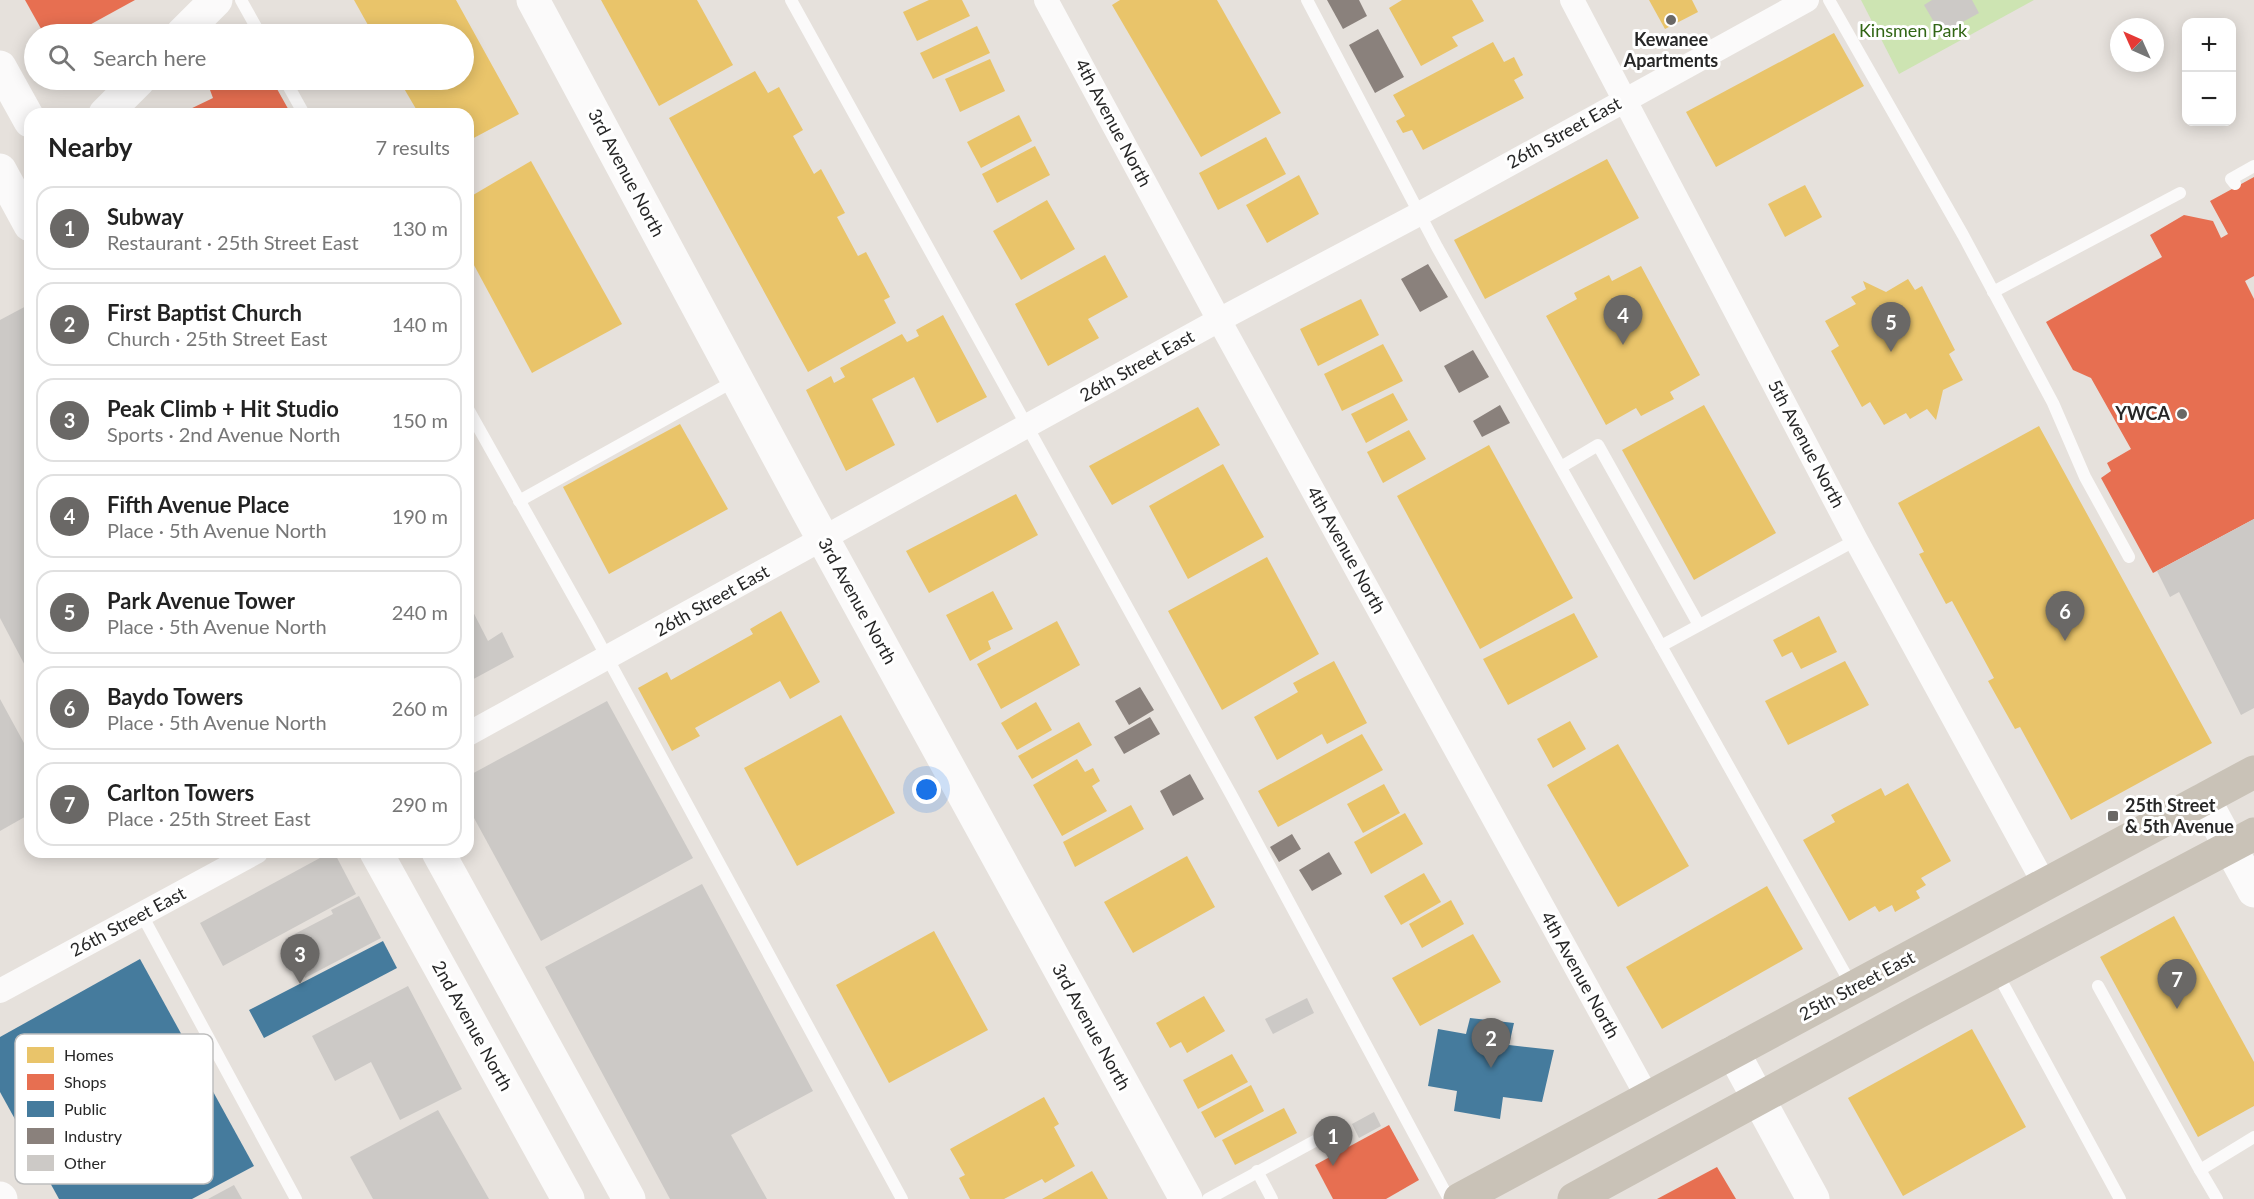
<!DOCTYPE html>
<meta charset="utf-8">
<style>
:root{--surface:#fff;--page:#f2f2f2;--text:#222;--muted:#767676;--line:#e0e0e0;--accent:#6a6866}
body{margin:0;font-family:Lato,sans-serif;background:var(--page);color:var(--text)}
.controls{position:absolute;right:18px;top:18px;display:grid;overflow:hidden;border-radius:12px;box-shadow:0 3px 15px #0003}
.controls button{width:54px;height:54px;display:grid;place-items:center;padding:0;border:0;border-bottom:2px solid var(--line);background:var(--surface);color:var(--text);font:30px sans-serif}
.compass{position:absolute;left:2110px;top:18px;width:54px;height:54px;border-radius:50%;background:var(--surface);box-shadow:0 3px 15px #0003;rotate:315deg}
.you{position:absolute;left:927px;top:790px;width:21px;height:21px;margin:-15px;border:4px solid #fff;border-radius:50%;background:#1a73e8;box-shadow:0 0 0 9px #1a73e833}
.badge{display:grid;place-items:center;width:39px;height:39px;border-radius:50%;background:var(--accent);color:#fff;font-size:20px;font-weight:700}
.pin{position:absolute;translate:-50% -50px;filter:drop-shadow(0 2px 3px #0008)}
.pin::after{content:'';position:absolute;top:32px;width:21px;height:18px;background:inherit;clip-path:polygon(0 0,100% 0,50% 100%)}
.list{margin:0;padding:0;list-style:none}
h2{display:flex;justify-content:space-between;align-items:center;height:78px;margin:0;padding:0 24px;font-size:26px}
h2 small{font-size:20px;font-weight:400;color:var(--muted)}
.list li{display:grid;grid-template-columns:39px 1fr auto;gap:18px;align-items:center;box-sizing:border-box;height:84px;margin:0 12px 12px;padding:0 12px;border:2px solid var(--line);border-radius:18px}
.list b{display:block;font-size:22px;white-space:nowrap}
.list p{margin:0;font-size:20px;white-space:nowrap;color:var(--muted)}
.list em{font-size:20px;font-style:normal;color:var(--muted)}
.icon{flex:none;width:33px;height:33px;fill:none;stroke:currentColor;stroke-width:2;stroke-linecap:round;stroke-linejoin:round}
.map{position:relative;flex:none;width:2254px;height:1199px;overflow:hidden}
.search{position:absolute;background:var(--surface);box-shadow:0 3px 15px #0003;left:24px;top:24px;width:450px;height:66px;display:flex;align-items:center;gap:15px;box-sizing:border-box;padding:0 21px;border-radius:33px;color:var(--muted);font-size:22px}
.panel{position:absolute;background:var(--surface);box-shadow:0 3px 15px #0003;left:24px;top:108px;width:450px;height:750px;border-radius:18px}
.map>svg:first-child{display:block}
.green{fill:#cde4b2}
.homes{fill:#e9c46a}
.shops{fill:#e76f51}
.public{fill:#457b9d}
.industry{fill:#8a817c}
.building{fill:#ccc9c6}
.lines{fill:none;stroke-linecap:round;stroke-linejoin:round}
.lane{stroke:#fbfafa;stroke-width:12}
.street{stroke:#fbfafa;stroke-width:24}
.secondary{stroke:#fbfafa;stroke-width:33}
.primary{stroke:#c9c2b7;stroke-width:33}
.poi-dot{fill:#6a6866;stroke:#fff;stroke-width:2}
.labels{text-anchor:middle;stroke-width:6;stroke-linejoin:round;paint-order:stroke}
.park-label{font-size:18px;fill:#326615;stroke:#fff}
.poi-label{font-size:18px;font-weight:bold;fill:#272727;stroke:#fff}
.street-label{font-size:18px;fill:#272727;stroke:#fff}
.key{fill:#fff;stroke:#bebebe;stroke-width:1.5}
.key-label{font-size:16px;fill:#272727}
</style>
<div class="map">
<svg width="2254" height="1199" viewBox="0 0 2254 1199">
<rect width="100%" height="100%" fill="#e6e1dc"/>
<path class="green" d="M1861 0H2034L1899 74Z"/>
<g class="homes">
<path d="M354 0H456L519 114 468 141V114H419L399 80H464V34H373Z"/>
<path d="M601 0H697L733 65 659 106Z"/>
<path d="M929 0H962L970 16 917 41 903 12Z"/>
<path d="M1120 0H1217L1281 113 1201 157 1112 5Z"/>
<path d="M1402 0H1472L1484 21 1452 37 1458 46 1421 66 1389 8Z"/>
<path d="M1649 0H1692L1698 12 1665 29Z"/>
<path d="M977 26 990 53 933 79 920 53Z"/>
<path d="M1834 33 1864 86 1716 167 1686 112Z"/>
<path d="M1493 42 1504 62 1514 57 1523 75 1514 80 1524 98 1423 150 1412 130 1403 133 1396 121 1405 116 1393 95Z"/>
<path d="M990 59 1005 91 960 112 945 79Z"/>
<path d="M755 71 768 93 779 87 803 130 793 136 814 174 821 169 845 213 837 217 858 256 866 252 890 297 884 300 896 323 808 372 669 118Z"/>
<path d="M1019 115 1032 141 981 168 967 142Z"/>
<path d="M1266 137 1286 174 1218 210 1199 173Z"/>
<path d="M1035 146 1050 175 997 203 982 174Z"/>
<path d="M1607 159 1639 218 1485 299 1454 240Z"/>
<path d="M531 161 622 324 532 373 468 254V198Z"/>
<path d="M1299 175 1319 214 1267 243 1246 205Z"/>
<path d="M1805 185 1822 217 1785 237 1768 204Z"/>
<path d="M1047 200 1075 249 1021 280 993 231Z"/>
<path d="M1105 255 1128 297 1088 319 1099 338 1048 366 1015 304Z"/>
<path d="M1641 266 1700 375 1670 392 1674 399 1641 416 1636 408 1606 425 1546 316 1577 299 1574 293 1609 275 1612 281Z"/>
<path d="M1908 279 1915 290 1922 286 1955 350 1949 354 1963 380 1943 390 1936 420 1927 409 1910 419 1906 413 1884 425 1870 402 1862 407 1831 351 1839 346 1825 321 1856 304 1851 297 1866 289 1863 281 1886 292Z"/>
<path d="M1361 299 1379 335 1318 366 1300 329Z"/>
<path d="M943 315 987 397 937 423 914 377 872 399 895 445 846 471 806 390 831 376 834 383 845 377 840 368 902 334 907 342 919 336 916 330Z"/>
<path d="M1383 344 1403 381 1342 411 1324 374Z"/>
<path d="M1393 393 1408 420 1366 443 1351 414Z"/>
<path d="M1704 405 1776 533 1694 580 1622 450Z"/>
<path d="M1198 407 1220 445 1112 505 1089 466Z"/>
<path d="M680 424 728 509 609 574 563 487Z"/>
<path d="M2039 426 2212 743 2071 820 2020 727 2015 729 1988 681 1994 678 1952 601 1946 604 1919 554 1924 552 1898 503Z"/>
<path d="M1409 430 1426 459 1383 483 1367 452Z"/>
<path d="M1489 445 1573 598 1480 649 1397 496Z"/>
<path d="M1223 464 1264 537 1188 579 1149 506Z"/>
<path d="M1016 494 1038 535 929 593 906 551Z"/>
<path d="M1267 557 1319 654 1222 710 1168 611Z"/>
<path d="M993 591 1013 629 988 641 991 649 970 661 946 615Z"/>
<path d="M781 611 820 682 790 699 780 681 695 728 700 736 672 751 638 688 667 672 671 680 753 634 750 629Z"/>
<path d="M1574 613 1598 657 1508 705 1483 659Z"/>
<path d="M1819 616 1837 652 1801 669 1792 652 1782 657 1773 640Z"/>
<path d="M1057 621 1080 665 1001 709 977 664Z"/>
<path d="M1334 661 1367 723 1327 744 1322 734 1277 760 1254 717 1298 692 1293 683Z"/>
<path d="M1845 661 1869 705 1788 745 1765 701Z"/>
<path d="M1036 702 1052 730 1017 750 1001 723Z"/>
<path d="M841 715 895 813 797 866 744 768Z"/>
<path d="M1570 721 1586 749 1553 768 1537 739Z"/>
<path d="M1079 722 1092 745 1032 779 1018 756Z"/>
<path d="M1362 734 1383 770 1278 827 1258 791Z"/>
<path d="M1618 744 1689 866 1618 907 1547 785Z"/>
<path d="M1077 759 1085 772 1093 768 1100 781 1092 786 1107 811 1062 836 1033 785Z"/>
<path d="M1908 783 1951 861 1921 878 1926 885 1916 891 1920 898 1895 912 1892 905 1879 912 1875 906 1849 921 1803 840 1835 822 1831 815 1881 788 1885 796Z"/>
<path d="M1384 784 1400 813 1363 833 1347 804Z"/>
<path d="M1131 805 1144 829 1075 867 1063 842Z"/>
<path d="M1405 813 1423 844 1371 874 1354 842Z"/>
<path d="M1187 856 1215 907 1133 953 1104 902Z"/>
<path d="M1424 873 1441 902 1401 925 1384 896Z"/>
<path d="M1767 886 1803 949 1662 1029 1626 967Z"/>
<path d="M1451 900 1464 924 1422 948 1409 924Z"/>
<path d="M2174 916 2254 1062V1106L2198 1137 2100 957Z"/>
<path d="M934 931 988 1030 889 1083 836 985Z"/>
<path d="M1473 934 1501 982 1420 1026 1392 978Z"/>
<path d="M1204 996 1225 1031 1187 1053 1181 1042 1170 1048 1156 1023Z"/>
<path d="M1972 1029 2026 1127 1903 1196 1848 1098Z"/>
<path d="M1232 1054 1248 1082 1198 1109 1183 1080Z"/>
<path d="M1251 1085 1264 1111 1215 1138 1201 1112Z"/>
<path d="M1044 1097 1059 1124 1054 1127 1075 1166 1045 1183 1042 1179 1004 1199H970L959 1178 965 1175 950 1149Z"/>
<path d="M1284 1108 1297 1133 1235 1165 1222 1140Z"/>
<path d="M1092 1171 1108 1199H1042Z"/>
</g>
<g class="shops">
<path d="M25 0H135L73 34H44Z"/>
<path d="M228 80H272L291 114H187L186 111 213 98 210 90Z"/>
<path d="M2254 177V276L2245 281 2254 299V519L2153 573 2101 478 2111 471 2107 463 2131 449 2091 378 2073 370 2046 322 2162 257 2150 235 2184 215 2213 221 2221 238 2228 234 2210 201Z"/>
<path d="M1389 1125 1419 1180 1386 1199H1333L1315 1165Z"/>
<path d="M1717 1167 1736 1199H1657Z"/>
</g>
<g class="public">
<path d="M383 941 397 968 264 1038 249 1010Z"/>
<path d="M140 959 254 1166 192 1199H59L0 1092V1037Z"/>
<path d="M1470 1018 1514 1023 1509 1045 1554 1050 1542 1102 1503 1097 1500 1119 1454 1111 1457 1091 1428 1086 1438 1029 1466 1034Z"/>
</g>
<g class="industry">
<path d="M1327 0H1359L1367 16 1343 29Z"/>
<path d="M1378 29 1404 77 1375 93 1349 45Z"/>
<path d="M1428 264 1448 297 1420 312 1401 279Z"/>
<path d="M1473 350 1489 377 1459 393 1444 366Z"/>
<path d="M1500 405 1510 423 1482 437 1473 421Z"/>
<path d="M1140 687 1154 710 1129 725 1115 701Z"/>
<path d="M1150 717 1160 734 1124 754 1114 737Z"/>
<path d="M1190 774 1204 799 1173 816 1160 791Z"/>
<path d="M1292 834 1301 849 1279 862 1270 847Z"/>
<path d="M1329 852 1342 874 1312 891 1299 870Z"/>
</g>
<g class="building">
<path d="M1932 0H1972L1979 13 1941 34 1924 5Z"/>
<path d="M30 304V675L0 618V320Z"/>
<path d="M2254 519V708L2241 715 2179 592 2170 597 2157 571Z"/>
<path d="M468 602 488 641 502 632 514 657 468 682Z"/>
<path d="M0 699 30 754V814L0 831Z"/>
<path d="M607 701 693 858 541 941 468 807V776Z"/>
<path d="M331 852H334L356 894 223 966 200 923Z"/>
<path d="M702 884 813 1091 731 1135 767 1199H670L545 967Z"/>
<path d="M359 896 381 938 305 978 285 939 333 914 331 910Z"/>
<path d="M408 986 462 1089 400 1120 371 1062 335 1081 312 1036Z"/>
<path d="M1307 998 1314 1013 1273 1034 1265 1019Z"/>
<path d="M438 1110 489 1199H373L350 1157Z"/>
<path d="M1374 1112 1381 1126 1359 1138 1352 1124Z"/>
<path d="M234 1185 242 1199H208Z"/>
</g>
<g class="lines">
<g class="lane">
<path d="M241 0 260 34"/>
<path d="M791 0 1233 798 1449 1199"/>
<path d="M1307 0 1437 247 1852 986"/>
<path d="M1829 0 1963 235 2053 403 2085 477 2129 557"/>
<path d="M285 80 304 114"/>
<path d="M2235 184 2231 179 2254 166"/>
<path d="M1993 292 2180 193"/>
<path d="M468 409 590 626 902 1199"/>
<path d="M1561 467 1598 445 1699 625"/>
<path d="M519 501 736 380"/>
<path d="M1661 646 1856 540"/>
<path d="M142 915 296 1199"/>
<path d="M1996 971 2120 1199"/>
<path d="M2098 986 2200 1170 2254 1137"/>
<path d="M2200 1170 2217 1199"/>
<path d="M1257 1171 1272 1199"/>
<path d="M1208 1199 1335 1130"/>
</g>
<g class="street">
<path d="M1046 0 1219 320 1648 1098"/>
<path d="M1572 0 1856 540 2045 885"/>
<path d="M468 734 1219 320 1419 214 1807 0"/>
<path d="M0 991 256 852"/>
</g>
<g class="secondary">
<path d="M533 0 806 508 1186 1199"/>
<path d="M182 34 216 0"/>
<path d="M0 67 30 121"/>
<path d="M105 114 139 80"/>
<path d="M0 170 30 225"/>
<path d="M2204 799 2254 891"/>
<path d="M376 852 568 1199"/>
<path d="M438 852 629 1199"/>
<path d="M1733 1052 1813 1199"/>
<path d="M0 1198 1 1199"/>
</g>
<g class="primary">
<path d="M1460 1199 2254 772"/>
<path d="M1574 1199 1918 1012 2254 834"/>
</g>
</g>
<g class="poi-dot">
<circle cx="1671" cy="20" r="6"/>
<circle cx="2182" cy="414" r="6"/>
<rect x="2107" y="810" width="12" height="12" rx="3"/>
</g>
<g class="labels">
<g class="park-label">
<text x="1913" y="37">Kinsmen Park</text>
</g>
<g class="poi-label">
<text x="1671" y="46">Kewanee<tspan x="1671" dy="21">Apartments</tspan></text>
<text x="2170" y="420" text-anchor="end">YWCA</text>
<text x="2125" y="812" text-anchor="start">25th Street<tspan x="2125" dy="21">&amp; 5th Avenue</tspan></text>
</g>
<g class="street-label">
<text transform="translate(1113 123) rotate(62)" y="6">4th Avenue North</text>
<text transform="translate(1564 133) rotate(-29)" y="6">26th Street East</text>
<text transform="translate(626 173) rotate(62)" y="6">3rd Avenue North</text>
<text transform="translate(1137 366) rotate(-29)" y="6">26th Street East</text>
<text transform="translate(1806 444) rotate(62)" y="6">5th Avenue North</text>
<text transform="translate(1346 550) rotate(61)" y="6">4th Avenue North</text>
<text transform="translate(712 601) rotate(-29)" y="6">26th Street East</text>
<text transform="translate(857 601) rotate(61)" y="6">3rd Avenue North</text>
<text transform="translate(128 922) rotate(-28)" y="6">26th Street East</text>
<text transform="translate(1580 975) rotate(61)" y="6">4th Avenue North</text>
<text transform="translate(1857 986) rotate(-28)" y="6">25th Street East</text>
<text transform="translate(472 1026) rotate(61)" y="6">2nd Avenue North</text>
<text transform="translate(1091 1027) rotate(61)" y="6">3rd Avenue North</text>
</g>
</g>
<rect x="15" y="1034" width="198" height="150" rx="9" class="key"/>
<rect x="27" y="1047" width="27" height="16" fill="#e9c46a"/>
<rect x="27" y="1074" width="27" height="16" fill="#e76f51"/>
<rect x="27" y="1101" width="27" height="16" fill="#457b9d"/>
<rect x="27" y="1128" width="27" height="16" fill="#8a817c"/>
<rect x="27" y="1155" width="27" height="16" fill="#ccc9c6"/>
<g class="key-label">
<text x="64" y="1061">Homes</text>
<text x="64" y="1088">Shops</text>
<text x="64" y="1115">Public</text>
<text x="64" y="1142">Industry</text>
<text x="64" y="1169">Other</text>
</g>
</svg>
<div class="controls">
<button>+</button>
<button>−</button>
</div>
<svg class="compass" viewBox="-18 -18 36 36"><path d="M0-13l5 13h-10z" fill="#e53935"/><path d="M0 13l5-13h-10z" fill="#767676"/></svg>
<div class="you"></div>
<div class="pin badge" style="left:1333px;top:1166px">1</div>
<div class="pin badge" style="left:1491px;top:1068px">2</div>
<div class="pin badge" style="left:300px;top:984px">3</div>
<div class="pin badge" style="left:1623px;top:345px">4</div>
<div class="pin badge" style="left:1891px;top:352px">5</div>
<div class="pin badge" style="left:2065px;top:641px">6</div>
<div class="pin badge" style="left:2177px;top:1009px">7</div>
<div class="search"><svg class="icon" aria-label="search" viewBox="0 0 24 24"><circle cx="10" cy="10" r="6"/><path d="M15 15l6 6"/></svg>Search here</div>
<section class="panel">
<h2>Nearby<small>7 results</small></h2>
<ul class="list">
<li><span class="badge">1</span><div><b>Subway</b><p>Restaurant · 25th Street East</p></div><em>130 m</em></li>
<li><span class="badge">2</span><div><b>First Baptist Church</b><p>Church · 25th Street East</p></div><em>140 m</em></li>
<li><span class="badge">3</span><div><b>Peak Climb + Hit Studio</b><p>Sports · 2nd Avenue North</p></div><em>150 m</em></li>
<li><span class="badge">4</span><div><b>Fifth Avenue Place</b><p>Place · 5th Avenue North</p></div><em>190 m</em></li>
<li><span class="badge">5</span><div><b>Park Avenue Tower</b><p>Place · 5th Avenue North</p></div><em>240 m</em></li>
<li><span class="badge">6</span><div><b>Baydo Towers</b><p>Place · 5th Avenue North</p></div><em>260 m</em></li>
<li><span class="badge">7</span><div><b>Carlton Towers</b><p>Place · 25th Street East</p></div><em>290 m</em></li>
</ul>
</section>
</div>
